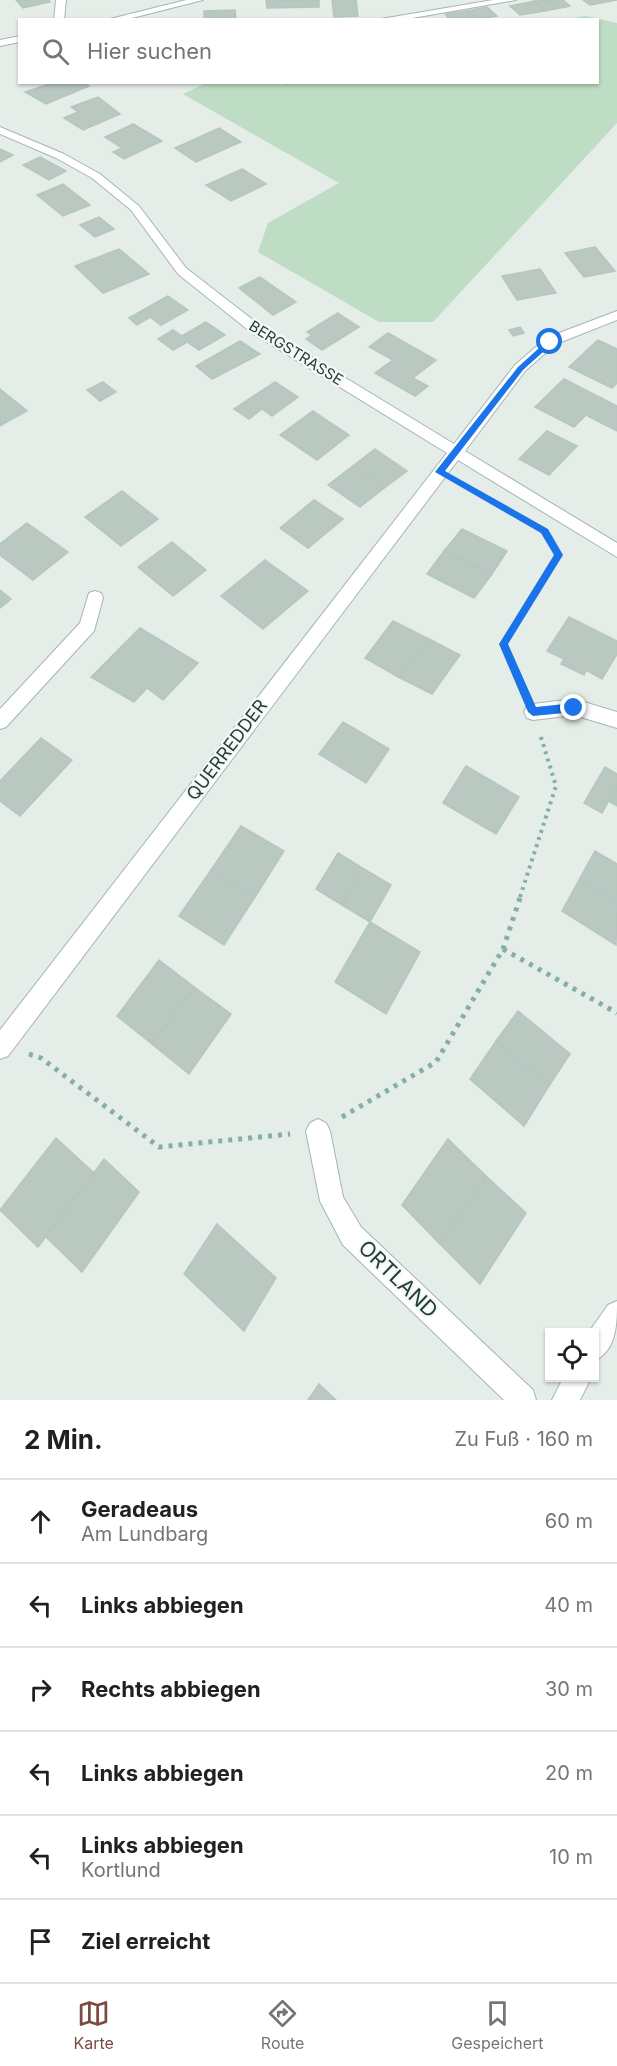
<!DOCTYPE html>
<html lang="de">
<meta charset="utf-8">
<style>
:root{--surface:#fff;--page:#f2f2f2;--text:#202124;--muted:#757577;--line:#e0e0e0;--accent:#7c4a40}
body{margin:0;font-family:Inter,sans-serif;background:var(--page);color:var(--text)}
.controls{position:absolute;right:18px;bottom:18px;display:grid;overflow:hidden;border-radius:0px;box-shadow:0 2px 4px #0004}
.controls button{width:54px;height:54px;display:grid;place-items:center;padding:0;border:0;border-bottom:2px solid var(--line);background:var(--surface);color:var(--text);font:30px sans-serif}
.stop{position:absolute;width:18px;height:18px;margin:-14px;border:4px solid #1a73e8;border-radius:50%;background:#fff}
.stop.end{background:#1a73e8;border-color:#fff;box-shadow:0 2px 6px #0008}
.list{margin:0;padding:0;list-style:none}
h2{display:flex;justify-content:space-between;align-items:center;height:78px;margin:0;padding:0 24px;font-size:26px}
h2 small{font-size:20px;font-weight:400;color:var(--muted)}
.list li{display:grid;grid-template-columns:39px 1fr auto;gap:18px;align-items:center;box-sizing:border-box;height:84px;padding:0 24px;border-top:2px solid var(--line)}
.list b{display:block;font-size:22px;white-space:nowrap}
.list p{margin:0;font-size:20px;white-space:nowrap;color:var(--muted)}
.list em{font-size:20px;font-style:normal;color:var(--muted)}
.icon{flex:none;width:33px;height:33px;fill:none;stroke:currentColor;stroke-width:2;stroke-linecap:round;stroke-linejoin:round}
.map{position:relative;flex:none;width:617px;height:1400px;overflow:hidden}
.search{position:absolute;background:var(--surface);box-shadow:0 2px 4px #0004;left:18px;right:18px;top:18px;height:66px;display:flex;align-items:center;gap:15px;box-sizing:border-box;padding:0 21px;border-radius:0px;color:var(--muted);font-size:22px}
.sheet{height:582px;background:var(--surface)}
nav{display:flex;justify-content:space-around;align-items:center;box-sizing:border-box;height:84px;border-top:2px solid var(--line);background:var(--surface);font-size:16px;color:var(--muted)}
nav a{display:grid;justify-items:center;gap:3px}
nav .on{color:var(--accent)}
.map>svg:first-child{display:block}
.green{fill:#beddc4}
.building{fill:#b9c8c1;stroke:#b6c6bf;stroke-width:1.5}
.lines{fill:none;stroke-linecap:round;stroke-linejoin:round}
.minor-casing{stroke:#a7b5af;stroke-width:2}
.tertiary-casing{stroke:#a7b5af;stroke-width:2}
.path-far1{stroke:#85afa0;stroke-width:4;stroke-dasharray:3 4.5;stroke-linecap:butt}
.path{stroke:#85afa0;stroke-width:5;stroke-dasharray:4 6;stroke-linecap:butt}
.minor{fill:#fff;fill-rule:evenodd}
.tertiary{fill:#fff;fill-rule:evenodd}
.route{fill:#1a73e8}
.labels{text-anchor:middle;stroke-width:4.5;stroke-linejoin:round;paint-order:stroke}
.far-street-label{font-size:15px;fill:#243e35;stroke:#f4f9f7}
.street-label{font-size:18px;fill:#243e35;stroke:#f4f9f7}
.near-street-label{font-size:21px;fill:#243e35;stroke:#f4f9f7}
</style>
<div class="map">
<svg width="617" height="1400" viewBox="0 0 617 1400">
<rect width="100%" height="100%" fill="#e4ede8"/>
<path class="green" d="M585 16 617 23V123L433 322H379L258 252 268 223 339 183 183 94 206 83 263 82 282 85 286 82H598V20L569 19Z"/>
<g class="building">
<path d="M16 0H49L50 2 23 8Z"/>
<path d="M266 0H319V7L267 8Z"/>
<path d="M332 0H356L358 16 334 17Z"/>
<path d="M563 0 570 6 545 11 535 1Z"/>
<path d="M583 0H617L590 5Z"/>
<path d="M535 1 545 11 520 15 510 6Z"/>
<path d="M487 7 497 16 476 20 466 11Z"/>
<path d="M235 10 236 20H204V11Z"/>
<path d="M466 11 476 20H450L445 14Z"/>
<path d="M56 82H83L89 86 46 104 25 92Z"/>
<path d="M98 97 120 114 83 130 64 118 78 112 71 107Z"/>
<path d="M133 124 162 141 124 159 113 152 122 148 105 137Z"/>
<path d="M219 128 241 142 196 162 175 148Z"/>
<path d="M0 149 13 155 0 162Z"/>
<path d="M40 157 66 171 49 180 23 165Z"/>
<path d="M242 169 266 184 231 201 206 185Z"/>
<path d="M63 184 90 205 63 216 37 195Z"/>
<path d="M99 217 114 229 95 237 80 225Z"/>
<path d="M595 247 615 271 584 277 565 253Z"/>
<path d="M119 249 149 274 103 293 75 266Z"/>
<path d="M540 269 556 293 517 300 502 276Z"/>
<path d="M260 277 296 302 273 315 239 288Z"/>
<path d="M168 296 188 310 161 325 150 317 137 325 129 318Z"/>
<path d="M338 313 359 327 322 350 306 339 312 335 307 332Z"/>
<path d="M206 322 225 335 199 350 187 342 173 350 158 339 173 330 182 336Z"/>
<path d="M520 327 524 333 513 336 509 330Z"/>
<path d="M388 333 436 360 413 378 428 386 415 396 375 373 393 360 369 347Z"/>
<path d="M598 340 617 349V383L612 388 569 367Z"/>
<path d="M240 341 260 354 212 379 196 366Z"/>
<path d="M564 379 617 406V431L586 415 574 427 535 407Z"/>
<path d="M103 382 116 392 100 401 87 390Z"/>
<path d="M275 382 298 397 272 416 262 409 249 419 234 409Z"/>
<path d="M0 389 27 411 0 426Z"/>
<path d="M313 411 349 435 317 460 280 435Z"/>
<path d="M547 431 577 446 549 475 519 459Z"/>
<path d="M375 449 407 471 384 488 353 466Z"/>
<path d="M353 466 384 488 360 507 328 485Z"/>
<path d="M122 491 158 519 121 546 85 517Z"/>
<path d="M314 500 343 519 308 548 280 528Z"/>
<path d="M27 523 68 552 33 580 0 555V544Z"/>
<path d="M462 529 507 551 492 574 444 551Z"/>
<path d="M172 542 206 570 173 596 138 567Z"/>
<path d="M444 551 492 574 474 598 427 574Z"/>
<path d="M265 560 308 591 263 629 221 596Z"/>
<path d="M0 590 11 599 0 608Z"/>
<path d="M569 617 617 641V654L602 679 586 670 584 675 561 664 564 659 547 651Z"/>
<path d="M393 621 429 639 400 678 365 658Z"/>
<path d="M140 628 198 663 163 700 147 688 134 702 91 677Z"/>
<path d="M429 639 460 655 432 694 400 678Z"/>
<path d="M343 722 389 749 366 783 319 754Z"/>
<path d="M41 738 72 760 20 816 0 801V781Z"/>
<path d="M466 766 519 797 496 834 443 803Z"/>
<path d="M605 767 617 774V785L602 813 584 803Z"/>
<path d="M617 785V806L608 801Z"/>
<path d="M241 826 284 851 255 897 211 870Z"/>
<path d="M595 851 617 864V903L579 880Z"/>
<path d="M338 853 364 869 342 905 316 889Z"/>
<path d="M364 869 391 885 370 922 342 905Z"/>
<path d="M211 870 255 897 224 945 179 916Z"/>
<path d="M579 880 617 903 616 945 562 911Z"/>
<path d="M370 922 420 952 386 1014 335 982Z"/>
<path d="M159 960 194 987 152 1044 117 1016Z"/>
<path d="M194 987 231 1014 189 1074 152 1044Z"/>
<path d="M518 1011 570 1054 549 1086 496 1041Z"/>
<path d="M496 1041 549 1086 524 1126 470 1079Z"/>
<path d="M56 1138 94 1173 38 1247 0 1210Z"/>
<path d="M448 1139 486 1176 440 1244 402 1205Z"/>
<path d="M104 1159 139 1192 82 1272 46 1237Z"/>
<path d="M486 1176 526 1213 480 1284 440 1244Z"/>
<path d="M217 1224 276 1278 244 1331 184 1274Z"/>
<path d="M319 1384 336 1400H308Z"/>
</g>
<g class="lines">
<g class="minor-casing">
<g id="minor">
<path d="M56 0H66L64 20H54Z"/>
<path d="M493 0H516L401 20H375Z"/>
<path d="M0 127 64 154 100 174 139 206 186 268 262 327 454 444 515 365 546 338 617 311V320L556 344 525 371 465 451 617 543V557L458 460 8 1056 0 1059V1030L447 453 252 333 178 274 131 210 92 178 56 158 0 134Z"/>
<path d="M95 591 101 593 103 598 94 631 6 727 0 729V709L80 623 89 593Z"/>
<path d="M574 699 617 712V728L574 715 533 720 527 718 524 712 527 706 533 704Z"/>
<path d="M318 1119 326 1123 330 1131 343 1197 361 1227 533 1390 536 1400H504L343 1245 320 1201 306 1131 310 1123Z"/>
<path d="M617 1301C617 1324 617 1350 594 1361V1332H589L608 1305Z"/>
<path d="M563 1378H591L580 1400H552Z"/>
</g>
</g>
<g class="tertiary-casing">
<g id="tertiary">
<path d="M186 0H203L124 20H106Z"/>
<path d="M20 36V42L0 46V40Z"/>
</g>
</g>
<g class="path-far1">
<path d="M523 690 504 644 559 555 547 535"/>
<path d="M520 897 556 786 540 734"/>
</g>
<g class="path">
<path d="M503 949 617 1013"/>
<path d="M29 1054 41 1058 159 1147 290 1134"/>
<path d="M342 1117 436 1062 503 949 521 895"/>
</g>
<use href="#minor" class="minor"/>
<use href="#tertiary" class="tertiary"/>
</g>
<path class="route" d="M548 340 554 342 523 370 445 471 548 529 563 555 508 644 536 707 574 703 579 708 574 712 533 716 528 712 499 644 554 555 541 533 435 472 518 367Z"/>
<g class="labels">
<g class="far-street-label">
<text transform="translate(296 353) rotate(32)" y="5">BERGSTRASSE</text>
</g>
<g class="street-label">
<text transform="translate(227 750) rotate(-53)" y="6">QUERREDDER</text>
</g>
<g class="near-street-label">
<text transform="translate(398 1279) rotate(44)" y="7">ORTLAND</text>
</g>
</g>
</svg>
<div class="controls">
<button><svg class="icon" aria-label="locate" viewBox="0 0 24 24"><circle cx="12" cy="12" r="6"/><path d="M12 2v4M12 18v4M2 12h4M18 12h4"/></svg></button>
</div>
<div class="stop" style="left:550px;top:342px"></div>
<div class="stop end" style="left:574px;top:708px"></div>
<div class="search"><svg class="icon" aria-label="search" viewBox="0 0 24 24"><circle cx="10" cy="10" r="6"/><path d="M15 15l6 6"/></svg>Hier suchen</div>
</div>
<section class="sheet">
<h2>2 Min.<small>Zu Fuß · 160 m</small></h2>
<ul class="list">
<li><svg class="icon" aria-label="ahead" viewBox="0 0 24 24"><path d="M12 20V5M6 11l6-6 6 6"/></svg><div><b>Geradeaus</b><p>Am Lundbarg</p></div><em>60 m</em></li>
<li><svg class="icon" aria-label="left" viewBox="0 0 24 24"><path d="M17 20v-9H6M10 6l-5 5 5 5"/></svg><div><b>Links abbiegen</b></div><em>40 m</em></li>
<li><svg class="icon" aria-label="right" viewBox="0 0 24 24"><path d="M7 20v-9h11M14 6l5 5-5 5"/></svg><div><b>Rechts abbiegen</b></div><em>30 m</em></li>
<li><svg class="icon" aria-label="left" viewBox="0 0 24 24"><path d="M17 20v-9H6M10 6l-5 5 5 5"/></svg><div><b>Links abbiegen</b></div><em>20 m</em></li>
<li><svg class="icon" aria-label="left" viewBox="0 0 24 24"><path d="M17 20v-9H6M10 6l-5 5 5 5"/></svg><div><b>Links abbiegen</b><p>Kortlund</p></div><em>10 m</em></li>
<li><svg class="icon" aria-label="arrive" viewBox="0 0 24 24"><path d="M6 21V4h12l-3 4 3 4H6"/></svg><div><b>Ziel erreicht</b></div></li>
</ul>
</section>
<nav>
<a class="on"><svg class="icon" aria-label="map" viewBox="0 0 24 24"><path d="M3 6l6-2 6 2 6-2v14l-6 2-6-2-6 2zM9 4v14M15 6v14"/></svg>Karte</a>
<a><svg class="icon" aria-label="directions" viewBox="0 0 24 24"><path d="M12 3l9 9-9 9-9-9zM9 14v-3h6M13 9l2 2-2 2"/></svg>Route</a>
<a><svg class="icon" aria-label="saved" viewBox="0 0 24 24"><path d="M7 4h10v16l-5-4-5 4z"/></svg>Gespeichert</a>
</nav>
